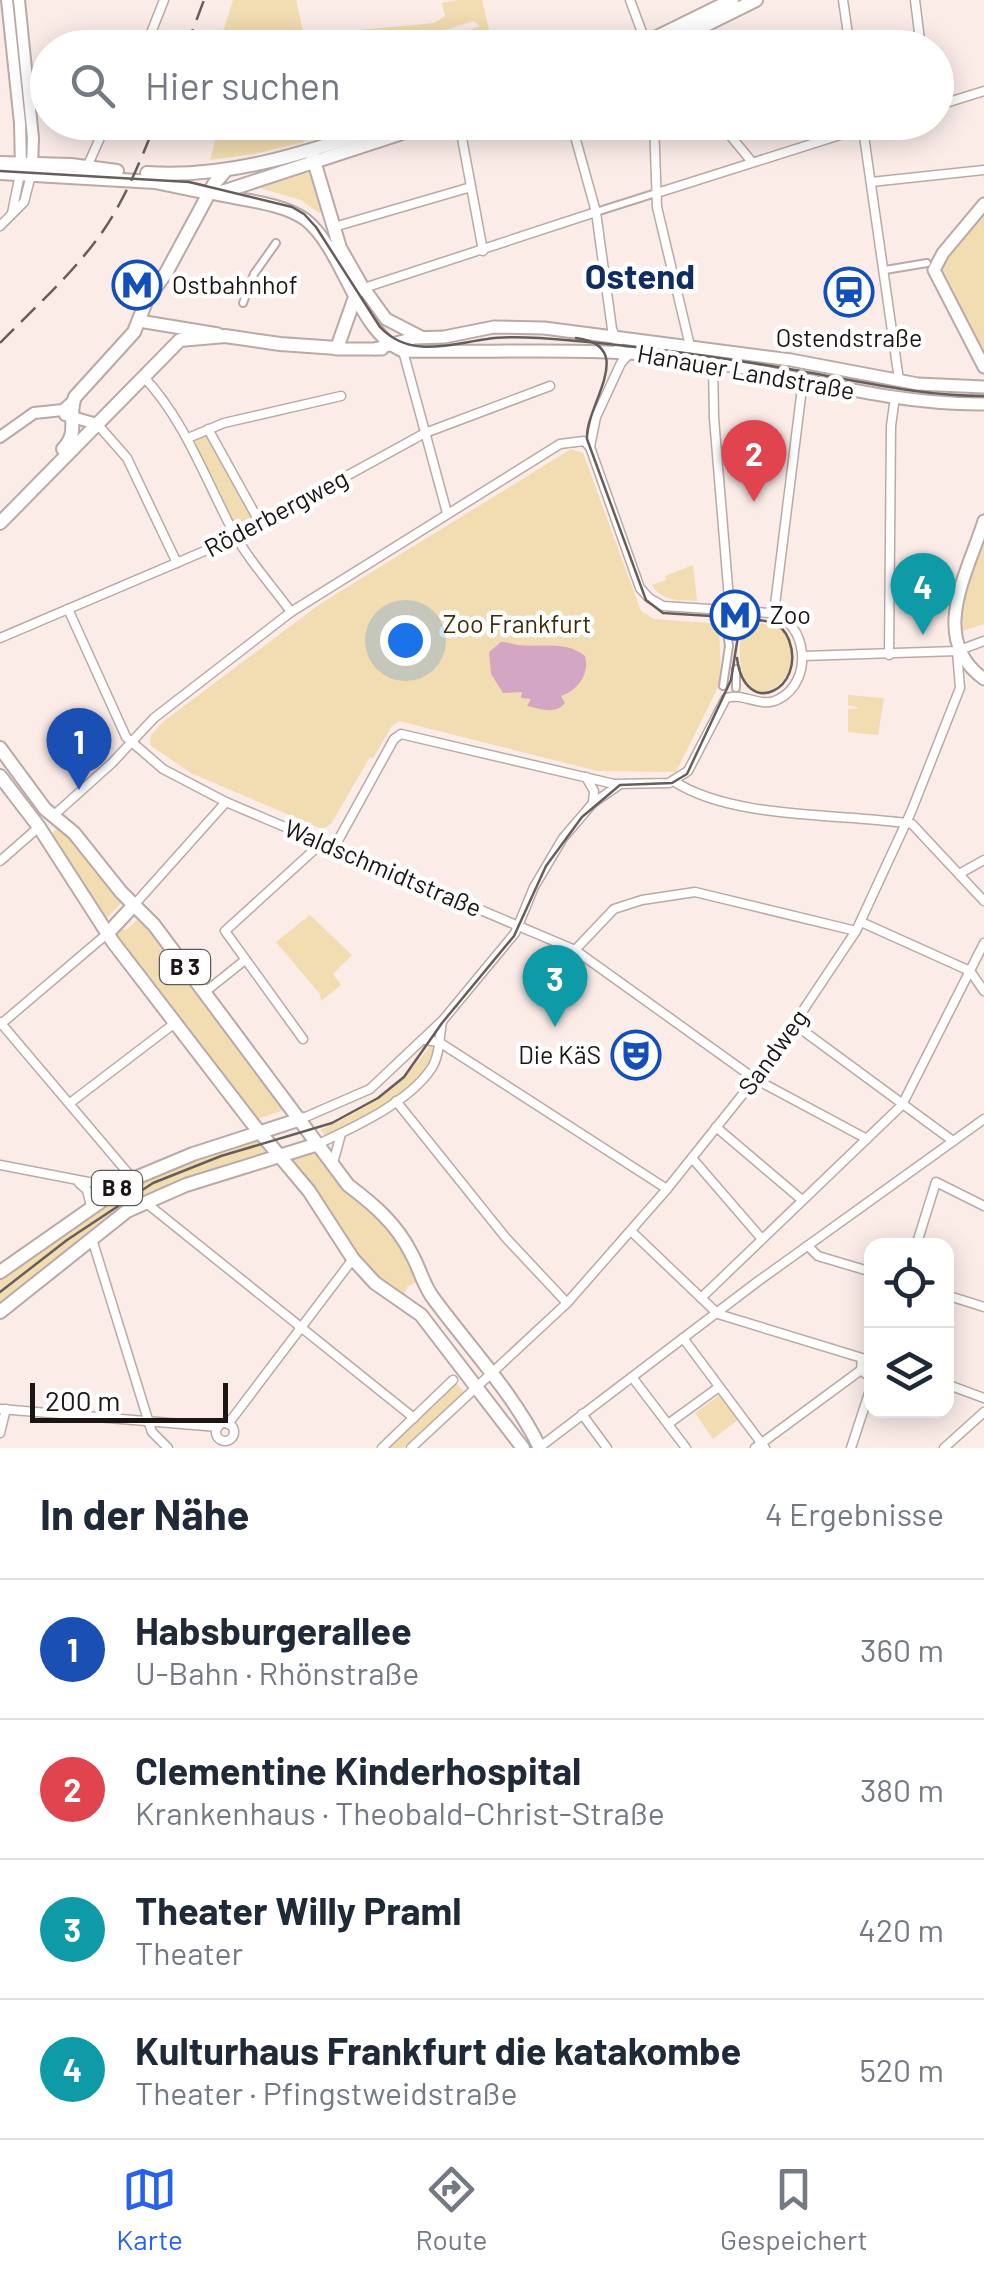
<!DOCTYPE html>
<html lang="de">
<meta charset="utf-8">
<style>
:root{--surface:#fff;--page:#f6f6f7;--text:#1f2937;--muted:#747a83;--line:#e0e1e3;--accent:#2563eb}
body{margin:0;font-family:Barlow,sans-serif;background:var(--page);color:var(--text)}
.controls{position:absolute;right:30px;bottom:30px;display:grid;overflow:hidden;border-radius:20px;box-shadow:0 5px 25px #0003}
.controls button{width:90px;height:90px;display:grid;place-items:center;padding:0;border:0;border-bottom:2px solid var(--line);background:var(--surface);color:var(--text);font:50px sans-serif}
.scale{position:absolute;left:30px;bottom:25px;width:198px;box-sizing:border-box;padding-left:10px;border:5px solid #1b1514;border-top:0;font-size:28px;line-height:35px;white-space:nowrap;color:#1b1514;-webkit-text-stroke:8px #fff;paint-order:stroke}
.you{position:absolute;left:405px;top:640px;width:35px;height:35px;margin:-25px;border:8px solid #fff;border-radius:50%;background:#1a73e8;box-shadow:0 0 0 15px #1a73e833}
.badge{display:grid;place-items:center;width:65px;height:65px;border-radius:50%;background:var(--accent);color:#fff;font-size:32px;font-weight:700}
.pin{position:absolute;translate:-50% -82px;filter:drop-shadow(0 2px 5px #0008)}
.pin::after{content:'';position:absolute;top:52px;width:35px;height:30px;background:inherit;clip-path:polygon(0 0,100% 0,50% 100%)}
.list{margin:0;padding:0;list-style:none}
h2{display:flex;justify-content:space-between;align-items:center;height:130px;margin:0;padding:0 40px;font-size:42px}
h2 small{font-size:32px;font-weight:400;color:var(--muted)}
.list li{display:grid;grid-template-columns:65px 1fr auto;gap:30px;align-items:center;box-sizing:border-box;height:140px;padding:0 40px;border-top:2px solid var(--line)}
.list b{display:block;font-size:38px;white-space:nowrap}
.list p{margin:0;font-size:32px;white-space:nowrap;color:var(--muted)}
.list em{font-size:32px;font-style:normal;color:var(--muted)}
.icon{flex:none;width:55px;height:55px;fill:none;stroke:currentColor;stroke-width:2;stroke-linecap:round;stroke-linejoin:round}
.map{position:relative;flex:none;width:984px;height:1448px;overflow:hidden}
.search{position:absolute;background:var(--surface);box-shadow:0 5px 25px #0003;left:30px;right:30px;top:30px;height:110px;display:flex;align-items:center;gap:25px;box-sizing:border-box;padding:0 35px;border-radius:55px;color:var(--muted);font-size:38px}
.sheet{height:690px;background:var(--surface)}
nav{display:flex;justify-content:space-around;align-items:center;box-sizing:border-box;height:140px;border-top:2px solid var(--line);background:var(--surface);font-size:28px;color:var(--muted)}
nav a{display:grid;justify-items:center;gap:5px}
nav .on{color:var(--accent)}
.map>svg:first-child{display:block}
.green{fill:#f2dcb1}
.water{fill:#d3a7c4}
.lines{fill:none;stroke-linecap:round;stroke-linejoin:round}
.pedestrian-casing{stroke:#b9aaa7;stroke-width:10}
.minor-casing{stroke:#b9aaa7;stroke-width:11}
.tertiary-casing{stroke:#b9aaa7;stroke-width:14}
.secondary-casing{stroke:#b9aaa7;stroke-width:15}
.primary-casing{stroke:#b9aaa7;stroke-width:16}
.pedestrian{stroke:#fff;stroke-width:6}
.minor{stroke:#fff;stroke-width:8}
.tertiary{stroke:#fff;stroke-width:10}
.secondary{stroke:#fff;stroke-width:11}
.primary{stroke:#fff;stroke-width:12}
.tram{stroke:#675e5c;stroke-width:2.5}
.rail{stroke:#675e5c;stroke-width:2.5;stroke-dasharray:20 10;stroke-linecap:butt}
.labels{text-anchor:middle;stroke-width:9;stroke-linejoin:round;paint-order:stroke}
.shield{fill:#fff;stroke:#5f5b5a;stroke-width:2.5}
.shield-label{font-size:22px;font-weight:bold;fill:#1b1514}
.poi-label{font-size:25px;fill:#1b1514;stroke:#fff;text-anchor:start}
.street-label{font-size:25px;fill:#1b1514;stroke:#fff}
.park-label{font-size:25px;fill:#3e2e08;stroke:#fff}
.district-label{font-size:35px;font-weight:bold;fill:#102d61;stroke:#fff}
</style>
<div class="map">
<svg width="984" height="1448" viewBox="0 0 984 1448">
<rect width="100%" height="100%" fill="#fbece8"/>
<g class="green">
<path d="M233 0H296L304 36C279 30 260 32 235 37L232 40 238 43 236 47H218Z"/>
<path d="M458 0H482L493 47H427L480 26 474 21 400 44 329 43 311 38 318 34 434 23 445 16 442 3Z"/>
<path d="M263 123H295L304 142 254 154 210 160 219 127 258 137Z"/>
<path d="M311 172 326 210 319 213 301 200 260 188Z"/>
<path d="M984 215V355L940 275 942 263Z"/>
<path d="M208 434 254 522 237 530 193 442Z"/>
<path d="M571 449 583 453 641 611 654 619 719 624 721 681 676 772 597 771 399 721 392 726 373 758 370 757 331 824 322 829 191 773 150 745 151 735 164 721 320 604Z"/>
<path d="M984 535V624L963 631 959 616Z"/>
<path d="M693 565 697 601C679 600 662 602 652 585L666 580 665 576Z"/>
<path d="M753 622 779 627C826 674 729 743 741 633Z"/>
<path d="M848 695 884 698 878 735 848 732V709L860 708 848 705Z"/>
<path d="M61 826 93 861 122 902 106 919 49 835Z"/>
<path d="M310 915 352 955 333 974 341 985 321 1001 320 994 276 942Z"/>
<path d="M141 917 287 1109 255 1120 111 933 120 928 126 930Z"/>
<path d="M431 1044 434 1053C421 1094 364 1120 328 1138L320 1130C366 1110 403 1086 431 1044Z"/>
<path d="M255 1137 267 1154 132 1203 135 1195 126 1185Z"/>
<path d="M313 1149 402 1242 418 1281 407 1287 404 1297 368 1272 288 1157Z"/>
<path d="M123 1193 124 1208 102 1221 0 1307V1276Z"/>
<path d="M456 1383 465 1393 403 1448H387Z"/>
<path d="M721 1394 739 1419 713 1439 695 1413Z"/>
</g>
<path class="water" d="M501 642C507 642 512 644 518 645 540 648 565 640 585 656 590 674 578 690 561 696L565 703C555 715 541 709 527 706L531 699 521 698 522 692 503 693 491 674 489 652Z"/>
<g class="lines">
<g class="pedestrian-casing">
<g id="pedestrian">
<path d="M596 212 656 193"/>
<path d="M885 270 927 263"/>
<path d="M243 303 254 274 276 243"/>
<path d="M736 669V688"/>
<path d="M723 686 729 646 727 632 736 620"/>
</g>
</g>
<g class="minor-casing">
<g id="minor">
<path d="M630 0 646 43"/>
<path d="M843 0 850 48"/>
<path d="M915 0 921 48"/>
<path d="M145 48 164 0"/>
<path d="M936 106 984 91"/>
<path d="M459 122 483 251"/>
<path d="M571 122 596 212 612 329 622 356"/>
<path d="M654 122 657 207 690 346"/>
<path d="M719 122 752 162"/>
<path d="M862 122 899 380"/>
<path d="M87 167 107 122"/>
<path d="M871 182 984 170"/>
<path d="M657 193 881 122"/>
<path d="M12 213 20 174"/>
<path d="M0 226 24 202 31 175"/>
<path d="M334 227 471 187"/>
<path d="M364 288 596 212"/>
<path d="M403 351 447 513"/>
<path d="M713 362 714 418 730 611"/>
<path d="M143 376C187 423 206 482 236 537 251 563 273 587 291 612"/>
<path d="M98 425 127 458 177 563"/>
<path d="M208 429 260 523"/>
<path d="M188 438 224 423 341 396"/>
<path d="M68 609 126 737 163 769 226 802 575 950 755 1079 867 1139"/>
<path d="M774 613 803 380"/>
<path d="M0 638 228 541 425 433 550 386"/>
<path d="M889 655 891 426 895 397"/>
<path d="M803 656 957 651 984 641"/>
<path d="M586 777 594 791 593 803"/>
<path d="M675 782C735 820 843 813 912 824L984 901"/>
<path d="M53 816 112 763 154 718 291 612 560 444 584 441 590 447"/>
<path d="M335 846 394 739 401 734 614 784 669 783 688 771 726 698C744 692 761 709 779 699 814 681 808 621 770 613L663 606 649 598 640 588 590 447 596 417 621 363 629 354"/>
<path d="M0 861 39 827"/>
<path d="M959 874 984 860"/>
<path d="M134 905 226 802"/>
<path d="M861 922 970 971 984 991"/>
<path d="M575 950 614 909 642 900 695 892 856 931"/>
<path d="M205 992 245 960"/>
<path d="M0 1022 133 1179"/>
<path d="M1 1024 108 933"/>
<path d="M794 1024 953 1141"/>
<path d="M303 1039 225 931 314 850 319 840"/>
<path d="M425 1040 439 1042 667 1189"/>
<path d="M396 1101 506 1238 567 1303"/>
<path d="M70 1103 175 1023"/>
<path d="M301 1119 370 1089 443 1020 515 933 534 887 563 838 593 803 619 785"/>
<path d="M716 1127 802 1200"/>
<path d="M318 1144C353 1128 409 1102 431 1069 440 1056 439 1037 442 1022"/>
<path d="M692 1158 761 1238"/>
<path d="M333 1163 341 1134"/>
<path d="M0 1165 104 1185 112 1191"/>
<path d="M79 1183 87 1190 91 1206"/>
<path d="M145 1202 414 1418"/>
<path d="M631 1231 718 1314 862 1358 861 1370 872 1379"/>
<path d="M92 1239 149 1423 152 1432 168 1448"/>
<path d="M808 1246 818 1256 872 1272"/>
<path d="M916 1246 936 1182 984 1206"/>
<path d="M946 1295 984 1307"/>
<path d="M701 1298 902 1105 984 943"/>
<path d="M683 1338 765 1448"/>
<path d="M632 1377 686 1448"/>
<path d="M946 1384 984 1398"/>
<path d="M0 1409 218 1427"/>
<path d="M582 1414 607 1448"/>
<circle cx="225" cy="1432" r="9"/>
<path d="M228 1424 353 1259"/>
<path d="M668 1424 719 1387"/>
<path d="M0 1433 6 1409"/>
<path d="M540 1447 757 1282 984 1119"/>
<path d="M382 1448 453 1380"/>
<path d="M411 1448 567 1303 667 1189 755 1079 794 1024 856 931 911 812 960 688 957 651"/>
<path d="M755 1448 861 1370"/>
<path d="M851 1448 872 1384"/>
<path d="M944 1448 984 1412"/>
</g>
</g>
<g class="tertiary-casing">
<g id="tertiary">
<path d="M7 0 20 123 21 168"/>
<path d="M19 0 33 138 32 169"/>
<path d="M65 415 97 424"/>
<path d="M0 437 34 413 63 410 72 402"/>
</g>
</g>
<g class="secondary-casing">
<g id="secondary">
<path d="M215 194C242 200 283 203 306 220 344 251 357 332 403 351 499 353 596 346 692 359 789 373 885 405 984 404"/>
<path d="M984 204 943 253 934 270 984 367"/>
<path d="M360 283 386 319 421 337"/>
<path d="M139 321 218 334"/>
<path d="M336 349H382"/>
<path d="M375 349 414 338 444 337 494 327 544 328 791 360 918 384 984 387"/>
<path d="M984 521C967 574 928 639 984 679"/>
</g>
</g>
<g class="primary-casing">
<g id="primary">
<path d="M629 48 653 39 732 0"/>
<path d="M659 48 756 0"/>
<path d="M0 163 71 165 117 171"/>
<path d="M0 173 155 182 208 193 222 192 436 122"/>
<path d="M147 173C235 179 316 149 398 122"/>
<path d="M63 449C80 432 67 417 75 397L134 332 147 299 166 273 214 184 226 170"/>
<path d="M0 523 180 340 225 336 280 344 337 348 360 283 340 248 311 151"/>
<path d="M0 748 45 809 74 833 121 892 154 925 348 1185C373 1204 396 1223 411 1253 419 1267 422 1281 431 1295 467 1345 513 1392 540 1448"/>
<path d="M0 776 39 827 113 942 252 1123 309 1191 353 1259 375 1283 421 1315 523 1448"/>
<path d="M108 933 134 905"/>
<path d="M0 1272 133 1179 193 1154 301 1119"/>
<path d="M0 1312 127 1211 186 1185 318 1144"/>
</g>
</g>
<use href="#pedestrian" class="pedestrian"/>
<use href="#minor" class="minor"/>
<use href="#tertiary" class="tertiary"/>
<use href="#secondary" class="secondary"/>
<use href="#primary" class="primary"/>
<g class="tram">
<path d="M0 171 189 182 292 207 304 214 316 227 380 327C410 359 450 344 487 339 505 336 522 337 540 338 624 344 706 355 789 369 854 380 917 396 984 396"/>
<path d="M726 620C741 620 760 618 773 623 781 626 786 632 789 640 807 689 745 721 737 658"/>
<path d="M0 1292 67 1240 153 1183 221 1156 332 1123 378 1098 404 1077 442 1023 514 936 546 866 582 817 620 785 672 783 687 774 731 680 739 630 727 617 663 613 646 600 587 439C585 405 639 346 576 338"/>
</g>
<g class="rail">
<path d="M186 48 204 0"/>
<path d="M0 343C36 306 76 271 105 228 127 195 141 159 156 122"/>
</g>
</g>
<defs>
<g id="metro-ring" transform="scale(2.5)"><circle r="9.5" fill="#fff" stroke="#134fbb" stroke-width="1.5"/><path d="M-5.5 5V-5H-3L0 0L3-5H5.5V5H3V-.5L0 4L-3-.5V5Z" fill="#134fbb"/></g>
<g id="station-ring" transform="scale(2.5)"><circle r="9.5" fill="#fff" stroke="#134fbb" stroke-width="1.5"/><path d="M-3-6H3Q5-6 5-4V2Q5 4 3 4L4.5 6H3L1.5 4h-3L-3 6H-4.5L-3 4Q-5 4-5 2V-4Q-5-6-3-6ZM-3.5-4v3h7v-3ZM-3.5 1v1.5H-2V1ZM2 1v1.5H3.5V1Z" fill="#134fbb"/></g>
<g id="theatre-ring" transform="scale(2.5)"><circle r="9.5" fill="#fff" stroke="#134fbb" stroke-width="1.5"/><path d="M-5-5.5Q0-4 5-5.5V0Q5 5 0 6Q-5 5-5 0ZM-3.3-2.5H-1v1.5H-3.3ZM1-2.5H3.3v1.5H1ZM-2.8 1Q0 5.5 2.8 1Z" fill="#134fbb"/></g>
</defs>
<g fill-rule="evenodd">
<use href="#metro-ring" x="137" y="285"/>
<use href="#station-ring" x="849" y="292"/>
<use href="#metro-ring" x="735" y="615"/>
<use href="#theatre-ring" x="636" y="1055"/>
</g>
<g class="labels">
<g class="shield">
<rect x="160" y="950" width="50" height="34" rx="8"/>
<rect x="92" y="1171" width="50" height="34" rx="8"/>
</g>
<g class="shield-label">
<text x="185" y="975">B 3</text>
<text x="117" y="1196">B 8</text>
</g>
<g class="poi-label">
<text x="172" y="294">Ostbahnhof</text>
<text x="849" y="347" text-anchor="middle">Ostendstraße</text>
<text x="770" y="624">Zoo</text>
<text x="601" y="1064" text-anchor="end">Die KäS</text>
</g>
<g class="street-label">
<text transform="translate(746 372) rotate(10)" y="9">Hanauer Landstraße</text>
<text transform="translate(276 513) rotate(-28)" y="9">Röderbergweg</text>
<text transform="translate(383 868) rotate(23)" y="9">Waldschmidtstraße</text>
<text transform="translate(773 1052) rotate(-54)" y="9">Sandweg</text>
</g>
<g class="park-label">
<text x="517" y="633">Zoo Frankfurt</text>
</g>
<g class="district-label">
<text x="640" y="289">Ostend</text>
</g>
</g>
</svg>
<div class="controls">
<button><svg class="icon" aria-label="locate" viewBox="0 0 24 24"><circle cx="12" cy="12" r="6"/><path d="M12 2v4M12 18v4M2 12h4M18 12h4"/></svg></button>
<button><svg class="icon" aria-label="layers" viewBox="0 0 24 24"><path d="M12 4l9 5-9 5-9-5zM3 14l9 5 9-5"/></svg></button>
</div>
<div class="scale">200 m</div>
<div class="you"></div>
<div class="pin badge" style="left:79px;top:790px;background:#1a4fb4">1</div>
<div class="pin badge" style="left:754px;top:502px;background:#e0444e">2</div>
<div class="pin badge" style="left:555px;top:1027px;background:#0f9aa8">3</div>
<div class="pin badge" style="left:923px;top:635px;background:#0f9aa8">4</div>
<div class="search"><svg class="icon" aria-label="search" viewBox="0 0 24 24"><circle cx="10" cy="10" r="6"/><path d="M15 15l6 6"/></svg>Hier suchen</div>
</div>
<section class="sheet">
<h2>In der Nähe<small>4 Ergebnisse</small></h2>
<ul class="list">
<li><span class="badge" style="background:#1a4fb4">1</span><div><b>Habsburgerallee</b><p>U-Bahn · Rhönstraße</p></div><em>360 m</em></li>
<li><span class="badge" style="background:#e0444e">2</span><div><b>Clementine Kinderhospital</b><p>Krankenhaus · Theobald-Christ-Straße</p></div><em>380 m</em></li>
<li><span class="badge" style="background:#0f9aa8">3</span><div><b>Theater Willy Praml</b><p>Theater</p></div><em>420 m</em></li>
<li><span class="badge" style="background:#0f9aa8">4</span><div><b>Kulturhaus Frankfurt die katakombe</b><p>Theater · Pfingstweidstraße</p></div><em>520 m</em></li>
</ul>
</section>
<nav>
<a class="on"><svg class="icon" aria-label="map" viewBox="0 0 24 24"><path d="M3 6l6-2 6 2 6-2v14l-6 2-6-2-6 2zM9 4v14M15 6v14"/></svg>Karte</a>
<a><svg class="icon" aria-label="directions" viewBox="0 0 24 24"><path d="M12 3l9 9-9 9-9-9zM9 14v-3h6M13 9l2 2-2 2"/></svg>Route</a>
<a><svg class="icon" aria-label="saved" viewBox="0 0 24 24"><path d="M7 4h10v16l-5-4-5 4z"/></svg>Gespeichert</a>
</nav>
